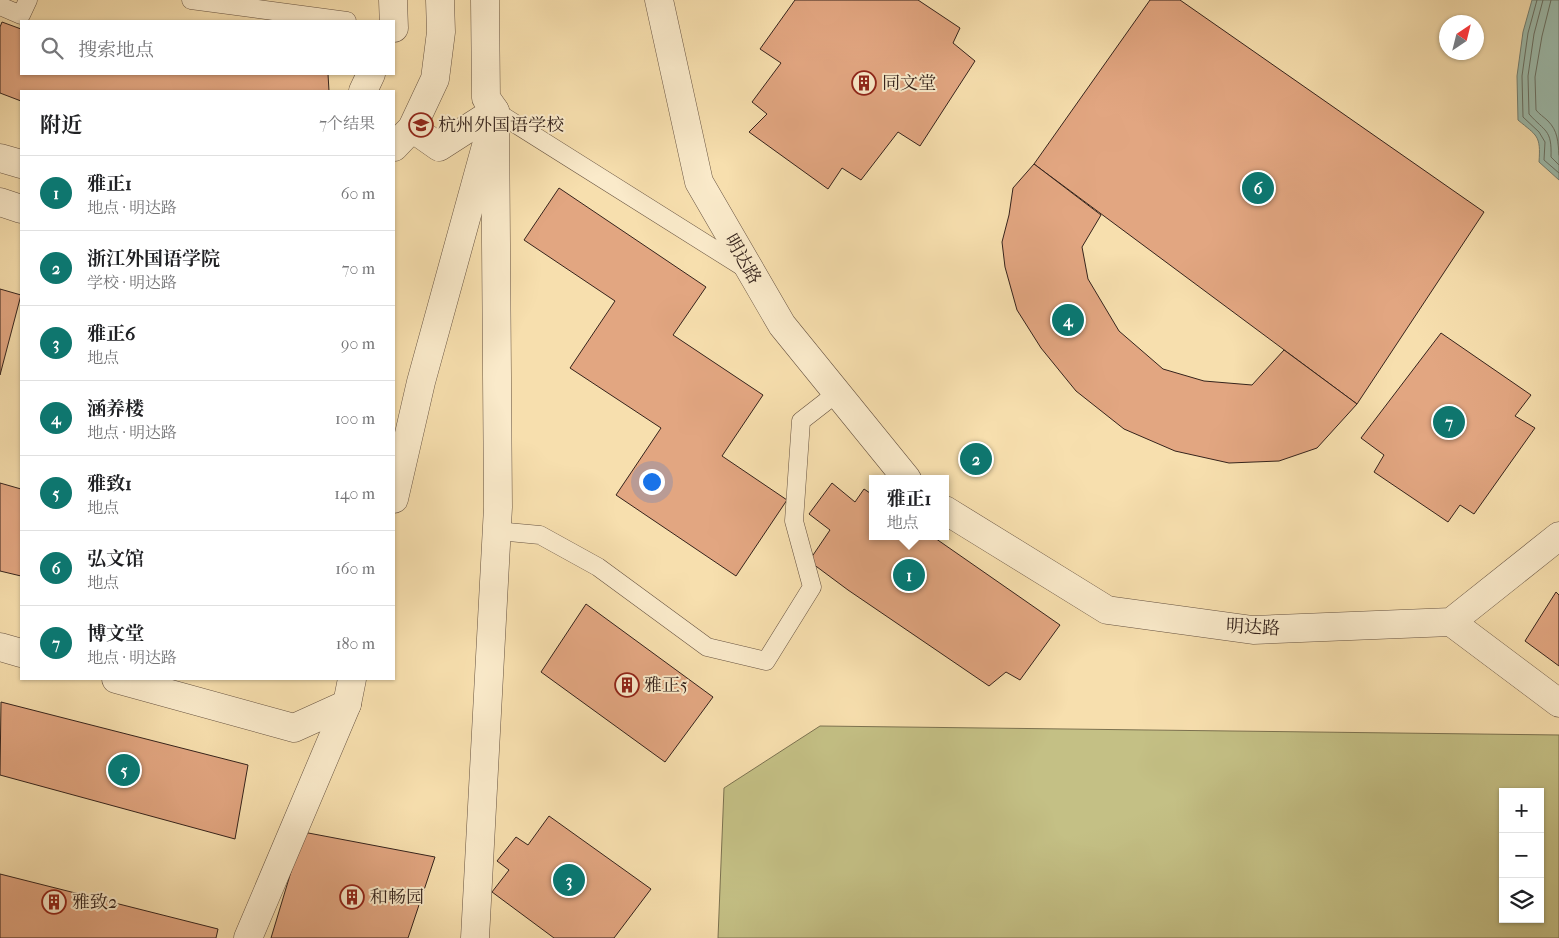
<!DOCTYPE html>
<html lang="zh">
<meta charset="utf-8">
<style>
:root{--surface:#fff;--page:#f6f6f6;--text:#202124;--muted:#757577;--line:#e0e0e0;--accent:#0f766e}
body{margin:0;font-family:"IM FELL French Canon","Noto Serif SC",serif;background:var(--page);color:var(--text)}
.controls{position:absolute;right:15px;bottom:15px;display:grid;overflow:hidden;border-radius:0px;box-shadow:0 1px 4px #0004}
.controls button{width:45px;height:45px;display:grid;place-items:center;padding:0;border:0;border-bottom:1px solid var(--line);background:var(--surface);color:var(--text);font:25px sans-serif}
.compass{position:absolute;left:1439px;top:15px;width:45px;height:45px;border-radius:50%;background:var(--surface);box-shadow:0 1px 4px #0004;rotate:35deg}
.you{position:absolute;left:651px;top:481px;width:18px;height:18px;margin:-12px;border:4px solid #fff;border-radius:50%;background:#1a73e8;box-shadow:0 0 0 8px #1a73e833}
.badge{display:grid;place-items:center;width:32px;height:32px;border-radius:50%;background:var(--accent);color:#fff;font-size:16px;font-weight:700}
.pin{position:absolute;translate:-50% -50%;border:2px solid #fff;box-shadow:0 1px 5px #0006}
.popup{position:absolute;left:869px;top:475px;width:80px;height:65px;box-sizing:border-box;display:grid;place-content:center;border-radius:0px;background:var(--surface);filter:drop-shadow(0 1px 4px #0005);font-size:16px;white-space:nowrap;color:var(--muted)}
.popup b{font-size:19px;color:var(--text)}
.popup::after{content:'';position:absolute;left:50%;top:100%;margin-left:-10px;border:10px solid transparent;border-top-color:var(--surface)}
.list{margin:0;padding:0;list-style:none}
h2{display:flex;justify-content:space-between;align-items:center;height:65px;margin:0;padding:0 20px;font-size:21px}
h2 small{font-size:16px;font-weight:400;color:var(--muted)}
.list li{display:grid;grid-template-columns:32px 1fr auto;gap:15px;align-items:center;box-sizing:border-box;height:75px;padding:0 20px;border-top:1px solid var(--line)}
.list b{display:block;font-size:19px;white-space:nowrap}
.list p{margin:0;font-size:16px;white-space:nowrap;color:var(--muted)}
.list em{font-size:16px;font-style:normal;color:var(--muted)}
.icon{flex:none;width:28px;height:28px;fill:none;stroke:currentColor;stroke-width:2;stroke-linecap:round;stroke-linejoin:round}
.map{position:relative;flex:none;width:1559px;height:938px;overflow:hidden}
.search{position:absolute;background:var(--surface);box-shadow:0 1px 4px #0004;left:20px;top:20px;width:375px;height:55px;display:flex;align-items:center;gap:12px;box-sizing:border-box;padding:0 18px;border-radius:0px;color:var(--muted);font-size:19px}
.panel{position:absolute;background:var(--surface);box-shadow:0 1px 4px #0004;left:20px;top:90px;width:375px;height:590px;border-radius:0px}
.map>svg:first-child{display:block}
.green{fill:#c4c085;stroke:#7c7250;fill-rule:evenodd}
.water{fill:#9dbcad;stroke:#737f73}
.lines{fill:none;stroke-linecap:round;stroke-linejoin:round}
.shore{stroke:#697064;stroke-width:1}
.building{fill:#e2a681;stroke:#35231c}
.service-casing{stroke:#665240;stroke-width:19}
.minor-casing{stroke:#665240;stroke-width:29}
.tertiary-casing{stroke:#665240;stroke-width:29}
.service{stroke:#faeaca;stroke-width:18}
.minor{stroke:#faeaca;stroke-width:28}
.tertiary{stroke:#faeaca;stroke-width:28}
.labels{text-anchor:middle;stroke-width:4;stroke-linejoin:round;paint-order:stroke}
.poi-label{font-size:18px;fill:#35231c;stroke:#faeaca;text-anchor:start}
.street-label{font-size:18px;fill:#35231c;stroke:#faeaca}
</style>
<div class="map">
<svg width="1559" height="938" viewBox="0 0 1559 938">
<rect width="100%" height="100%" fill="#f7dfae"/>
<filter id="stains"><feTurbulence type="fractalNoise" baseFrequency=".004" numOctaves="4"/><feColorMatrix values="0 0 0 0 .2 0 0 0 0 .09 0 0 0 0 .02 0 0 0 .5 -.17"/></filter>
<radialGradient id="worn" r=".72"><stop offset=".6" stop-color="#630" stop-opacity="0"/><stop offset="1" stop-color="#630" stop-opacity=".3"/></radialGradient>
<path class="green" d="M820 726 1559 735V938H718L724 788ZM1503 792H1540V919H1503Z"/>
<path class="water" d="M1532 0H1559V180L1539 162C1541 135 1537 136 1518 120L1517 76 1523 32Z"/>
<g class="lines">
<g class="shore">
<path d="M1537 0 1528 33 1522 76 1523 117 1539 132 1545 142 1544 160 1559 173"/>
<path d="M1543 0 1534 34 1528 76 1529 114C1545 132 1552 129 1551 157L1559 165"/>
<path d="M1551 0 1542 36 1535 77 1536 110C1539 114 1544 117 1548 121 1558 131 1558 142 1559 155"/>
</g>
</g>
<g class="building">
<path d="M795 0H918L960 28 953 43 975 61 920 146 898 132 861 180 842 168 828 189 749 132 767 114 752 102 781 63 760 49Z"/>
<path d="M1150 0H1180L1484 212 1357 404 1034 164Z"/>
<path d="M2 22 21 29V74H328L329 91H21V101L0 93V27Z"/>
<path d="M1034 164 1101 215 1082 247 1088 279 1119 331 1163 369 1204 381 1252 385 1284 350 1357 404 1317 448 1279 461 1229 463 1175 451 1124 429 1076 391 1041 348 1017 310 1005 267 1002 242 1009 215 1013 188Z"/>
<path d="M559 188 706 287 673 335 763 395 722 456 787 500 736 576 616 495 661 428 570 368 615 301 524 240Z"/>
<path d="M0 289 21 295 0 375Z"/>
<path d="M1441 333 1531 395 1515 416 1535 428 1474 514 1460 505 1448 522 1374 472 1384 455 1361 438Z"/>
<path d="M0 483 21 489V576L0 571Z"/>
<path d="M832 483 855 502 864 489 873 495V536H932L1060 625 1020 680 1006 672 989 686 848 590 809 561 830 530 809 514Z"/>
<path d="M1556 592 1559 595V666L1525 641Z"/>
<path d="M586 604 713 697 665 762 541 672Z"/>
<path d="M1 702 248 765 235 839 0 775Z"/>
<path d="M549 816 651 889 614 938H554L492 892 509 870 497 861 516 837 528 845Z"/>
<path d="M303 832 435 857 408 938H271Z"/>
<path d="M0 874 218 929 216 938H0Z"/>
</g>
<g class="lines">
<g class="service-casing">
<g id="service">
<path d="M191 0 347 21"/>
<path d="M0 6 21 15 28 0"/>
<path d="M495 111 746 269"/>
<path d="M497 531 540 535 598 567 707 647 766 661 812 587 794 521 801 421 837 393"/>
</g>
</g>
<g class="minor-casing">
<g id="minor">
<path d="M393 0 394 28"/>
<path d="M659 0 699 182 782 325 907 479"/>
<path d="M363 91 371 74"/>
<path d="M412 128 439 147 495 111"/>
<path d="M0 158 21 164"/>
<path d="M394 499 421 382 492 124"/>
<path d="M945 510 1107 610 1253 630 1451 622 1559 536"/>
<path d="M1451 622 1559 703"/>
<path d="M0 647 21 653"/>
<path d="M116 679 294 728 347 704"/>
<path d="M248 938 347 704 352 679"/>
</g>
</g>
<g class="tertiary-casing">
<g id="tertiary">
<path d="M394 147 412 128 435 79 441 32 440 0"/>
<path d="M0 202 21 209"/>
<path d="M475 938 498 507 495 111 486 98 485 0"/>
</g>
</g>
<use href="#service" class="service"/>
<use href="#minor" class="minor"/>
<use href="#tertiary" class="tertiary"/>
</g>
<defs>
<g id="building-ring" transform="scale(1.25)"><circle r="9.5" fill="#faeaca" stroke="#8f2418" stroke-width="1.5"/><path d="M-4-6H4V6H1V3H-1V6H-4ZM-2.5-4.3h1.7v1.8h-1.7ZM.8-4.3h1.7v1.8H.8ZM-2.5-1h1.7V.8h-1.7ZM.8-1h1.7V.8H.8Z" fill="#8f2418"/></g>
<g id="school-ring" transform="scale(1.25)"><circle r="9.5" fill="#faeaca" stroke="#8f2418" stroke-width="1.5"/><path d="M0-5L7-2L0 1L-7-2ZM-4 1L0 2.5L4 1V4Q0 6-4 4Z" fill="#8f2418"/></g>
</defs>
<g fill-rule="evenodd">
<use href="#building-ring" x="864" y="83"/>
<use href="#school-ring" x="421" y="125"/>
<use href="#building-ring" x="627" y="685"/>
<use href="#building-ring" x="352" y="897"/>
<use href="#building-ring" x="54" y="902"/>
</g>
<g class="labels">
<g class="poi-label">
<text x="882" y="89">同文堂</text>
<text x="438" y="131">杭州外国语学校</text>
<text x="644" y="691">雅正5</text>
<text x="370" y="903">和畅园</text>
<text x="72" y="908">雅致2</text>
</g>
<g class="street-label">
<text transform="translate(743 259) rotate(60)" y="6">明达路</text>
<text transform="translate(1253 627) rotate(3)" y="6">明达路</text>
</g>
</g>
<rect width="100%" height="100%" filter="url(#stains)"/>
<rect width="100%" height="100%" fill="url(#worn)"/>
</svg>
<div class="controls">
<button>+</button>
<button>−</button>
<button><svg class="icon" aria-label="layers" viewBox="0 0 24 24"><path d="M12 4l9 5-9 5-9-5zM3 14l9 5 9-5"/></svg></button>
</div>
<svg class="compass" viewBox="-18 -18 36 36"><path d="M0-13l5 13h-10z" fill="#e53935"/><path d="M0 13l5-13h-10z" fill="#757577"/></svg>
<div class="you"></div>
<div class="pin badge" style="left:909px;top:575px">1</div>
<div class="popup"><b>雅正1</b>地点</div>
<div class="pin badge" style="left:976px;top:459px">2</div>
<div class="pin badge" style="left:569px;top:880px">3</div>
<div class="pin badge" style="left:1068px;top:320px">4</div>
<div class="pin badge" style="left:124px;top:770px">5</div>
<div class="pin badge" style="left:1258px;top:188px">6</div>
<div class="pin badge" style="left:1449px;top:422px">7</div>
<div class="search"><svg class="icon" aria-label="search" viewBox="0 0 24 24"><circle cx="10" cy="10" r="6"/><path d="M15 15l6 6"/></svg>搜索地点</div>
<section class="panel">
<h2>附近<small>7个结果</small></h2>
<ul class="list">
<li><span class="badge">1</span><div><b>雅正1</b><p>地点 · 明达路</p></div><em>60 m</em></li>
<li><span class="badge">2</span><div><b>浙江外国语学院</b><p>学校 · 明达路</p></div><em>70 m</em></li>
<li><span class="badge">3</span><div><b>雅正6</b><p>地点</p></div><em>90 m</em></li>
<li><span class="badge">4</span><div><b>涵养楼</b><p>地点 · 明达路</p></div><em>100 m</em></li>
<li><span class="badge">5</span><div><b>雅致1</b><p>地点</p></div><em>140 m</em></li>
<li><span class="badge">6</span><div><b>弘文馆</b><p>地点</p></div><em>160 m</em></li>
<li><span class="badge">7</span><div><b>博文堂</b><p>地点 · 明达路</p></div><em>180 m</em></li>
</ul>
</section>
</div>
